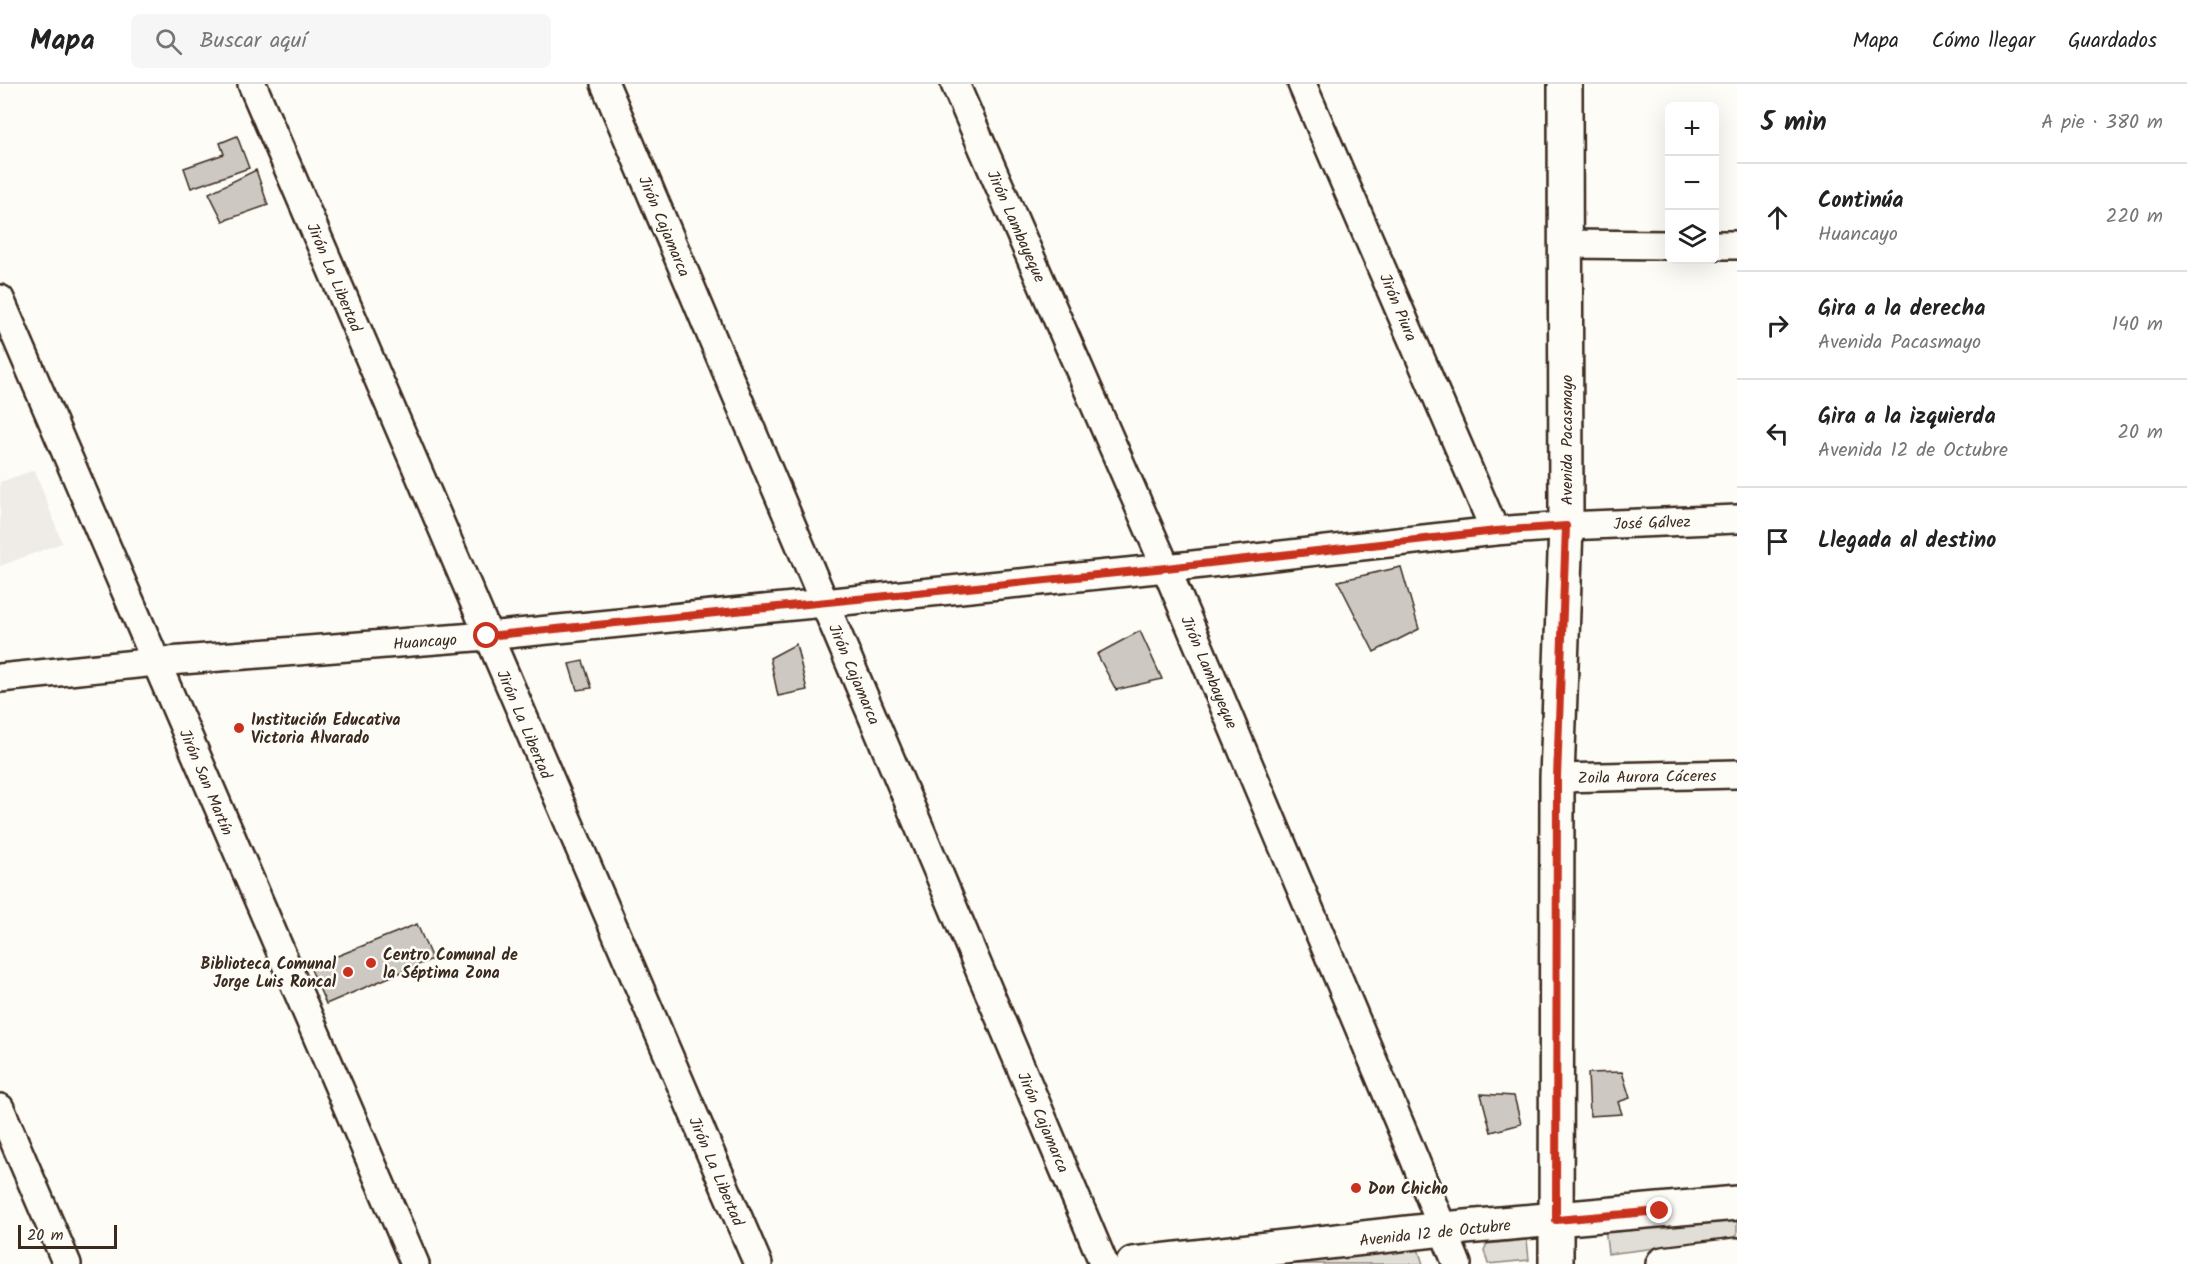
<!DOCTYPE html>
<html lang="es">
<meta charset="utf-8">
<style>
:root{--surface:#fff;--page:#f6f6f6;--text:#222;--muted:#767676;--line:#e0e0e0}
body{margin:0;font-family:Kalam,sans-serif;background:var(--page);color:var(--text)}
.controls{position:absolute;right:18px;top:18px;display:grid;overflow:hidden;border-radius:9px;box-shadow:0 6px 24px #0002}
.controls button{width:54px;height:54px;display:grid;place-items:center;padding:0;border:0;border-bottom:2px solid var(--line);background:var(--surface);color:var(--text);font:30px sans-serif}
.scale{position:absolute;left:18px;bottom:15px;width:99px;box-sizing:border-box;padding-left:6px;border:3px solid #3b2a1e;border-top:0;font-size:16px;line-height:21px;white-space:nowrap;color:#3b2a1e;-webkit-text-stroke:4px #fdfcf7;paint-order:stroke}
.stop{position:absolute;width:18px;height:18px;margin:-14px;border:4px solid #c8321e;border-radius:50%;background:#fff}
.stop.end{background:#c8321e;border-color:#fff;box-shadow:0 2px 6px #0008}
.list{margin:0;padding:0;list-style:none}
h2{display:flex;justify-content:space-between;align-items:center;height:78px;margin:0;padding:0 24px;font-size:26px}
h2 small{font-size:20px;font-weight:400;color:var(--muted)}
.list li{display:grid;grid-template-columns:39px 1fr auto;gap:18px;align-items:center;box-sizing:border-box;height:108px;padding:0 24px;border-top:2px solid var(--line)}
.list b{display:block;font-size:22px;white-space:nowrap}
.list p{margin:0;font-size:20px;white-space:nowrap;color:var(--muted)}
.list em{font-size:20px;font-style:normal;color:var(--muted)}
.icon{flex:none;width:33px;height:33px;fill:none;stroke:currentColor;stroke-width:2;stroke-linecap:round;stroke-linejoin:round}
.map{position:relative;flex:none;width:1737px;height:1180px;overflow:hidden}
header{display:flex;align-items:center;gap:36px;box-sizing:border-box;height:84px;padding:0 30px;background:var(--surface);border-bottom:2px solid var(--line)}
header strong{font-size:28px}
nav{display:flex;gap:33px;margin-inline-start:auto;font-size:21px}
.search{width:420px;height:54px;background:var(--page);display:flex;align-items:center;gap:15px;box-sizing:border-box;padding:0 21px;border-radius:9px;color:var(--muted);font-size:22px}
main{display:flex}
aside{flex:1;background:var(--surface)}
.map>svg:first-child{display:block}
.built{fill:#efece7}
.green{fill:#e1ded7;stroke:#8e847a;stroke-width:1.5}
.building{fill:#cdc8c2;stroke:#3b2a1e;stroke-width:1.5}
.lines{fill:none;stroke-linecap:round;stroke-linejoin:round}
.minor-casing{stroke:#3b2a1e;stroke-width:32}
.tertiary-casing{stroke:#3b2a1e;stroke-width:38}
.secondary-casing{stroke:#3b2a1e;stroke-width:38}
.minor{stroke:#fdfcf7;stroke-width:27}
.tertiary{stroke:#fdfcf7;stroke-width:33}
.secondary{stroke:#fdfcf7;stroke-width:33}
.route{stroke:#c8321e;stroke-width:8}
.poi-dot{fill:#c8321e;stroke:#fdfcf7;stroke-width:2}
.labels{text-anchor:middle;stroke-width:5;stroke-linejoin:round;paint-order:stroke}
.street-label{font-size:16px;fill:#3b2a1e;stroke:#fdfcf7}
.poi-label{font-size:16px;font-weight:bold;fill:#3b2a1e;stroke:#fdfcf7;text-anchor:start}
</style>
<header>
<strong>Mapa</strong>
<div class="search"><svg class="icon" aria-label="search" viewBox="0 0 24 24"><circle cx="10" cy="10" r="6"/><path d="M15 15l6 6"/></svg>Buscar aquí</div>
<nav><a>Mapa</a><a>Cómo llegar</a><a>Guardados</a></nav>
</header>
<main>
<div class="map">
<svg width="1737" height="1180" viewBox="0 0 1737 1180">
<rect width="100%" height="100%" fill="#fdfcf7"/>
<filter id="ink" filterUnits="userSpaceOnUse"><feTurbulence type="fractalNoise" baseFrequency=".0167" numOctaves="2"/><feDisplacementMap in="SourceGraphic" scale="12" xChannelSelector="R" yChannelSelector="G"/><feConvolveMatrix kernelMatrix="1 2 1 2 8 2 1 2 1" color-interpolation-filters="sRGB"/></filter>
<g filter="url(#ink)">
<path class="built" d="M35 386 62 459 0 482V398Z"/>
<g class="green">
<path d="M1737 1129V1154L1608 1170 1605 1143Z"/>
<path d="M1527 1156 1529 1176 1488 1180 1484 1166 1487 1160Z"/>
<path d="M1418 1165 1423 1180H1250Z"/>
</g>
<g class="building">
<path d="M237 52 249 84 191 104 184 84 224 70 220 59Z"/>
<path d="M256 86 268 121 223 137 209 109Z"/>
<path d="M1401 483 1419 545 1374 568 1338 497Z"/>
<path d="M1140 547 1162 595 1116 606 1097 570Z"/>
<path d="M796 560 807 606 778 612 770 574Z"/>
<path d="M583 577 592 604 577 606 569 580Z"/>
<path d="M417 840 432 875 326 920 310 883Z"/>
<path d="M1622 988 1630 1014 1618 1018 1622 1030 1590 1032 1588 989Z"/>
<path d="M1481 1010 1514 1012 1521 1040 1491 1048Z"/>
</g>
<g class="lines">
<g class="minor-casing">
<g id="minor">
<path d="M252 0 758 1180"/>
<path d="M605 0 1104 1180"/>
<path d="M955 0 1166 484 1414 1074 1457 1180"/>
<path d="M1302 0 1495 447"/>
<path d="M1564 160 1670 161"/>
<path d="M1714 161H1737"/>
<path d="M0 215 415 1180"/>
<path d="M0 594 156 578 487 552 824 519 1166 484 1495 447 1566 442 1737 435"/>
<path d="M1557 694 1737 690"/>
<path d="M0 1024 67 1180"/>
</g>
</g>
<g class="tertiary-casing">
<path id="tertiary" d="M1556 1180 1557 694 1566 442 1565 0"/>
</g>
<g class="secondary-casing">
<g id="secondary">
<path d="M1133 1180 1443 1145 1737 1119"/>
<path d="M1663 1180 1737 1171"/>
</g>
</g>
<use href="#minor" class="minor"/>
<use href="#tertiary" class="tertiary"/>
<use href="#secondary" class="secondary"/>
</g>
</g>
<g class="lines" filter="url(#ink)">
<path class="route" d="M487 552 1166 484 1496 447 1566 442 1557 694 1556 1136 1660 1127"/>
</g>
<g class="poi-dot">
<circle cx="239" cy="644" r="6"/>
<circle cx="371" cy="879" r="6"/>
<circle cx="348" cy="888" r="6"/>
<circle cx="1356" cy="1104" r="6"/>
</g>
<g class="labels">
<g class="street-label">
<text transform="translate(665 142) rotate(67)" y="6">Jirón Cajamarca</text>
<text transform="translate(1017 142) rotate(66)" y="6">Jirón Lambayeque</text>
<text transform="translate(335 193) rotate(67)" y="6">Jirón La Libertad</text>
<text transform="translate(1399 223) rotate(67)" y="6">Jirón Piura</text>
<text transform="translate(1566 356) rotate(-90)" y="6">Avenida Pacasmayo</text>
<text transform="translate(1652 438) rotate(-2)" y="6">José Gálvez</text>
<text transform="translate(425 557) rotate(-4)" y="6">Huancayo</text>
<text transform="translate(1210 588) rotate(67)" y="6">Jirón Lambayeque</text>
<text transform="translate(855 590) rotate(67)" y="6">Jirón Cajamarca</text>
<text transform="translate(525 640) rotate(67)" y="6">Jirón La Libertad</text>
<text transform="translate(1647 692) rotate(-1)" y="6">Zoila Aurora Cáceres</text>
<text transform="translate(207 698) rotate(67)" y="6">Jirón San Martín</text>
<text transform="translate(1044 1038) rotate(67)" y="6">Jirón Cajamarca</text>
<text transform="translate(717 1087) rotate(67)" y="6">Jirón La Libertad</text>
<text transform="translate(1435 1148) rotate(-6)" y="6">Avenida 12 de Octubre</text>
</g>
<g class="poi-label">
<text x="251" y="641">Institución Educativa<tspan x="251" dy="18">Victoria Alvarado</tspan></text>
<text x="383" y="876">Centro Comunal de<tspan x="383" dy="18">la Séptima Zona</tspan></text>
<text x="336" y="885" text-anchor="end">Biblioteca Comunal<tspan x="336" dy="18">Jorge Luis Roncal</tspan></text>
<text x="1368" y="1110">Don Chicho</text>
</g>
</g>
</svg>
<div class="controls">
<button>+</button>
<button>−</button>
<button><svg class="icon" aria-label="layers" viewBox="0 0 24 24"><path d="M12 4l9 5-9 5-9-5zM3 14l9 5 9-5"/></svg></button>
</div>
<div class="scale">20 m</div>
<div class="stop" style="left:487px;top:552px"></div>
<div class="stop end" style="left:1660px;top:1127px"></div>
</div>
<aside>
<h2>5 min<small>A pie · 380 m</small></h2>
<ul class="list">
<li><svg class="icon" aria-label="ahead" viewBox="0 0 24 24"><path d="M12 20V5M6 11l6-6 6 6"/></svg><div><b>Continúa</b><p>Huancayo</p></div><em>220 m</em></li>
<li><svg class="icon" aria-label="right" viewBox="0 0 24 24"><path d="M7 20v-9h11M14 6l5 5-5 5"/></svg><div><b>Gira a la derecha</b><p>Avenida Pacasmayo</p></div><em>140 m</em></li>
<li><svg class="icon" aria-label="left" viewBox="0 0 24 24"><path d="M17 20v-9H6M10 6l-5 5 5 5"/></svg><div><b>Gira a la izquierda</b><p>Avenida 12 de Octubre</p></div><em>20 m</em></li>
<li><svg class="icon" aria-label="arrive" viewBox="0 0 24 24"><path d="M6 21V4h12l-3 4 3 4H6"/></svg><div><b>Llegada al destino</b></div></li>
</ul>
</aside>
</main>
